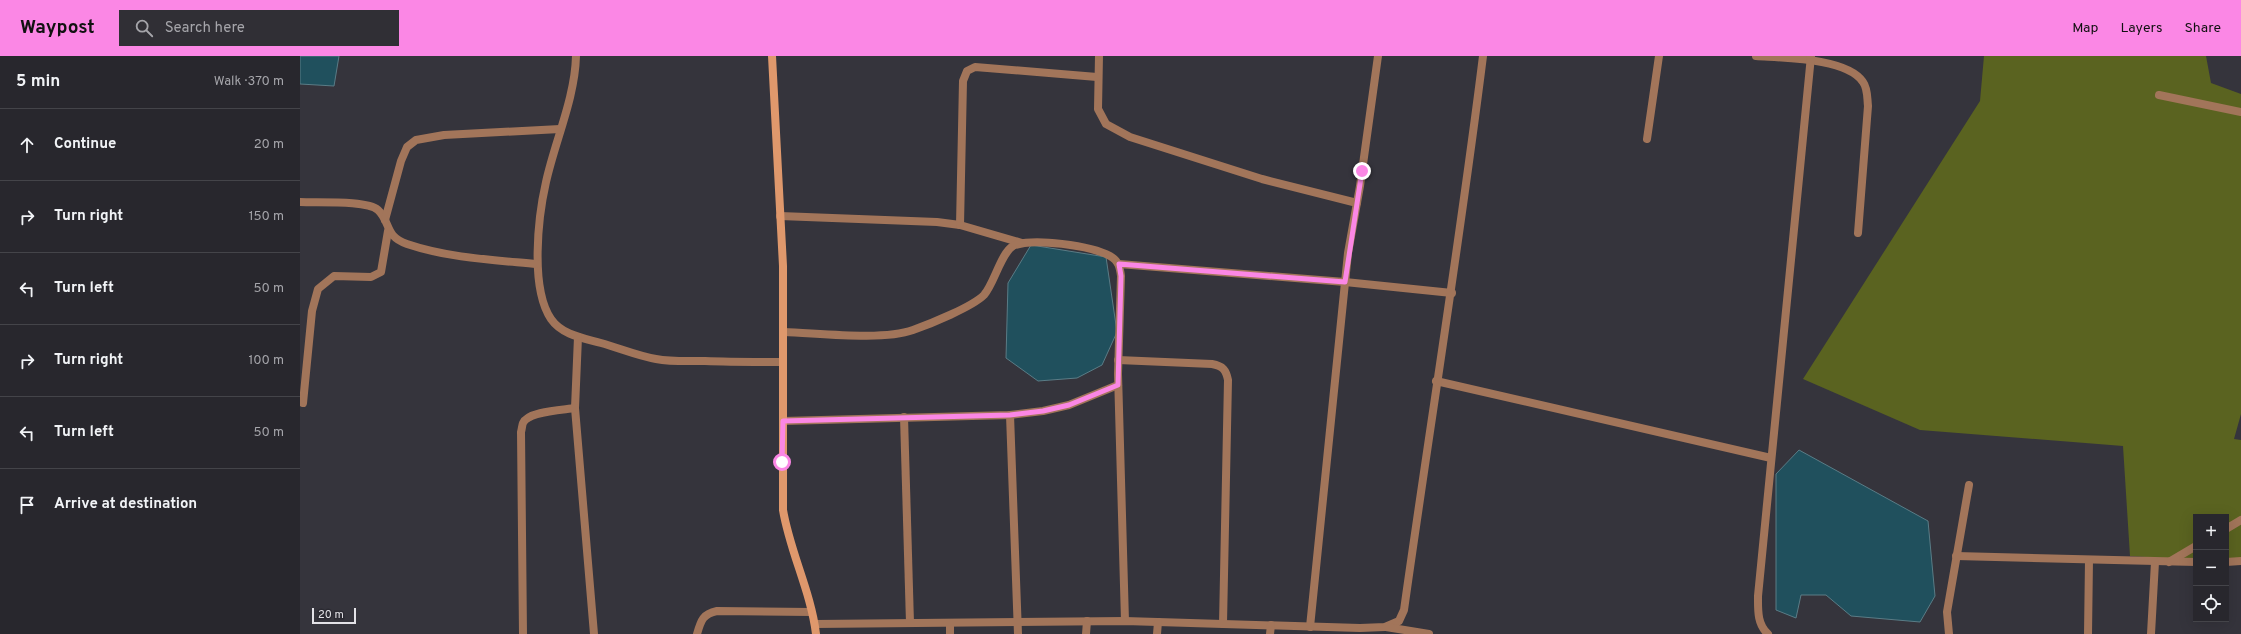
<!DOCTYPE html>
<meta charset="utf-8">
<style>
:root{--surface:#28272d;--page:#302f35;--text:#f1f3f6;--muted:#a5a5aa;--line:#444449;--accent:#fb87e5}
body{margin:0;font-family:Overpass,sans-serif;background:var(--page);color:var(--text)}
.controls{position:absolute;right:12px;bottom:12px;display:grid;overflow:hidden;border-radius:0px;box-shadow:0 4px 16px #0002}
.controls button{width:36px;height:36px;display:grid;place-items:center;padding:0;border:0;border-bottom:1px solid var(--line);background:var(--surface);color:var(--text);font:20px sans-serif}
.scale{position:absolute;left:12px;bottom:10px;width:44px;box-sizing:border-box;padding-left:4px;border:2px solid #e3e2e7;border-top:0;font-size:11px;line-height:14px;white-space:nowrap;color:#e3e2e7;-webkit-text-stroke:3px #2b2a32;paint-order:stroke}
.stop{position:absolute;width:12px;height:12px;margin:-9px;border:3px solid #fb87e5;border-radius:50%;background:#fff}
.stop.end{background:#fb87e5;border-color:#fff;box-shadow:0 1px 4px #0008}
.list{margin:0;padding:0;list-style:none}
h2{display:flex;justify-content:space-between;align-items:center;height:52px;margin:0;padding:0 16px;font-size:17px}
h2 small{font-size:13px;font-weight:400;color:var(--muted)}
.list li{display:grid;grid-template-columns:26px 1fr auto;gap:12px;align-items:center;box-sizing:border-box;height:72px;padding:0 16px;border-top:1px solid var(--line)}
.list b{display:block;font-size:15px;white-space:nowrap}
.list em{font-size:13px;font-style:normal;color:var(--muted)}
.icon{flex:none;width:22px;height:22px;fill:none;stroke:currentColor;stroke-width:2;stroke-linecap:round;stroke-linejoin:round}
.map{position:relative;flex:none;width:1941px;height:578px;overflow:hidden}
header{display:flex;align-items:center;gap:24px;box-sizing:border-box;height:56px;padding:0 20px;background:var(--accent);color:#111}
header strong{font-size:19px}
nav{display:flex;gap:22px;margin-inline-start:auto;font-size:14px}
.search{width:280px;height:36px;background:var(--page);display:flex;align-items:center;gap:10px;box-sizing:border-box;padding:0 14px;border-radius:0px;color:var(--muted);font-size:15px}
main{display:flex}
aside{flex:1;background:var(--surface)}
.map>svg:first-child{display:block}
.green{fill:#5a6320}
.water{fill:#20505d;stroke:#5a7c86}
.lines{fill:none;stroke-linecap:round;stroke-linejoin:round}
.street{stroke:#a2755a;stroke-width:8}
.secondary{stroke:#df986c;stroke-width:8}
.route{stroke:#fb87e5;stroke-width:5}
</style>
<header>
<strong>Waypost</strong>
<div class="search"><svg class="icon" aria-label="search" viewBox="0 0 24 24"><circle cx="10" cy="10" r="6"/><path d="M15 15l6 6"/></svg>Search here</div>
<nav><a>Map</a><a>Layers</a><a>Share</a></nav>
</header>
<main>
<aside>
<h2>5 min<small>Walk · 370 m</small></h2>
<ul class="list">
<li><svg class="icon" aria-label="ahead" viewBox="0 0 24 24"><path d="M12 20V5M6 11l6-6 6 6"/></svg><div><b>Continue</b></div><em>20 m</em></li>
<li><svg class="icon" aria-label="right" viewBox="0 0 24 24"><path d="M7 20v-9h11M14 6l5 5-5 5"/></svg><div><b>Turn right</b></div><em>150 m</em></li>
<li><svg class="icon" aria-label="left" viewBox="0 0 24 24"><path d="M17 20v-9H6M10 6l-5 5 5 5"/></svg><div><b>Turn left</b></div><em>50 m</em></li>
<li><svg class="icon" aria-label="right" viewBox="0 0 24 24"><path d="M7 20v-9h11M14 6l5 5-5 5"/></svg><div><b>Turn right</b></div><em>100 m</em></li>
<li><svg class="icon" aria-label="left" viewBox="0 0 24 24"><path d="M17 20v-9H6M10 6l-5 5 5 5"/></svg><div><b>Turn left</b></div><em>50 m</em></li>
<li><svg class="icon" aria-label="arrive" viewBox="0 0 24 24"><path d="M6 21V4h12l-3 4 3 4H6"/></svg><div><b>Arrive at destination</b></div></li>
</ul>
</aside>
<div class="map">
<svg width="1941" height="578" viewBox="0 0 1941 578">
<rect width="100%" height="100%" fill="#35343c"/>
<path class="green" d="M1684 0H1906L1911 27 1941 38V358L1934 383 1941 384V507L1926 506V461H1896V504L1830 500 1823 390 1620 374 1503 323 1680 45Z"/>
<g class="water">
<path d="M0 0H39L34 30 0 28Z"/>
<path d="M731 189 806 201 817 276 802 309 777 322 738 325 706 302 708 227Z"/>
<path d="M1499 394 1628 465 1635 540 1620 566 1551 560 1526 539H1501L1496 562 1476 554V418Z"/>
</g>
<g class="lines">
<g class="street">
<path d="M276 0C275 42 255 85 246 126 238 161 230 232 251 263 262 279 283 282 301 287 319 292 338 300 356 303 372 306 389 305 405 305 431 306 457 306 483 306"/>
<path d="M799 0 798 53 806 68 830 81 962 123 1057 147"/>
<path d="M1456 0C1483 2 1547 2 1563 26 1568 33 1567 42 1568 50L1558 177"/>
<path d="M1859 39 1941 56"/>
<path d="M1347 83 1359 0"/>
<path d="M0 146C17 147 67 144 78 154 91 166 84 180 107 188 148 202 194 204 237 208"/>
<path d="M480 160 637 166 660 169 722 187"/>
<path d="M85 164 101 105 107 91 116 84 144 79 260 73"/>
<path d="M660 169 663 25 667 15 675 11 797 21"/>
<path d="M819 208 1045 226 1152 237"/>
<path d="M484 276C518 277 583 285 613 274 630 268 672 251 684 239 694 228 701 197 713 190 732 181 792 190 810 200 819 205 820 212 821 220L818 318 825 565"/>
<path d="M278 281 275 352 294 578"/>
<path d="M818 304 912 308C923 310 926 314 928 324L923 568"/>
<path d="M1136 325 1471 402"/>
<path d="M3 347 12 255 18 233 34 220 71 221 81 216 88 175"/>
<path d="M710 359 718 578"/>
<path d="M604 361 610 567"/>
<path d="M483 365 710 359 743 355 769 349 818 329"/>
<path d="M1926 473 1941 464"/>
<path d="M1656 500 1896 506"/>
<path d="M1869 506 1896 490"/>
<path d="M1926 506 1941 505"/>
<path d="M515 568 825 565 1060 572 1085 571 1099 565 1104 554C1130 369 1160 185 1183 0"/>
<path d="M1010 571 1048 197 1060 130 1078 0"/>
<path d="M1086 571 1129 578"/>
<path d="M223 578 221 376C222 373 222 369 223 367 228 355 263 354 275 352"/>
<path d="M397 578C401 564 403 558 417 555L511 556"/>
<path d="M650 578V567"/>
<path d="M786 578 787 565"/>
<path d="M857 578 858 566"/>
<path d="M970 578 971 569"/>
<path d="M1468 578C1457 568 1458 554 1458 540L1511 0"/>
<path d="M1649 578 1647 556 1669 429"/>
<path d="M1788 578 1789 504"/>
<path d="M1851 578 1855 506"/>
</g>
<path class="secondary" d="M472 0 483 210V454C490 496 511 536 516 578"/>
</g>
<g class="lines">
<path class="route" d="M482 406 483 365 710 359 743 355 769 349 818 329 821 220 819 208 1045 226 1062 115"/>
</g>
</svg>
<div class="controls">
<button>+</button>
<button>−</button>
<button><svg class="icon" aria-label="locate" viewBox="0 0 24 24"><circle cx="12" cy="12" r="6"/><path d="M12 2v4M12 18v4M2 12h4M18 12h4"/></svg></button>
</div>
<div class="scale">20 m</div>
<div class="stop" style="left:482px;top:406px"></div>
<div class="stop end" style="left:1062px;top:115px"></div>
</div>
</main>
